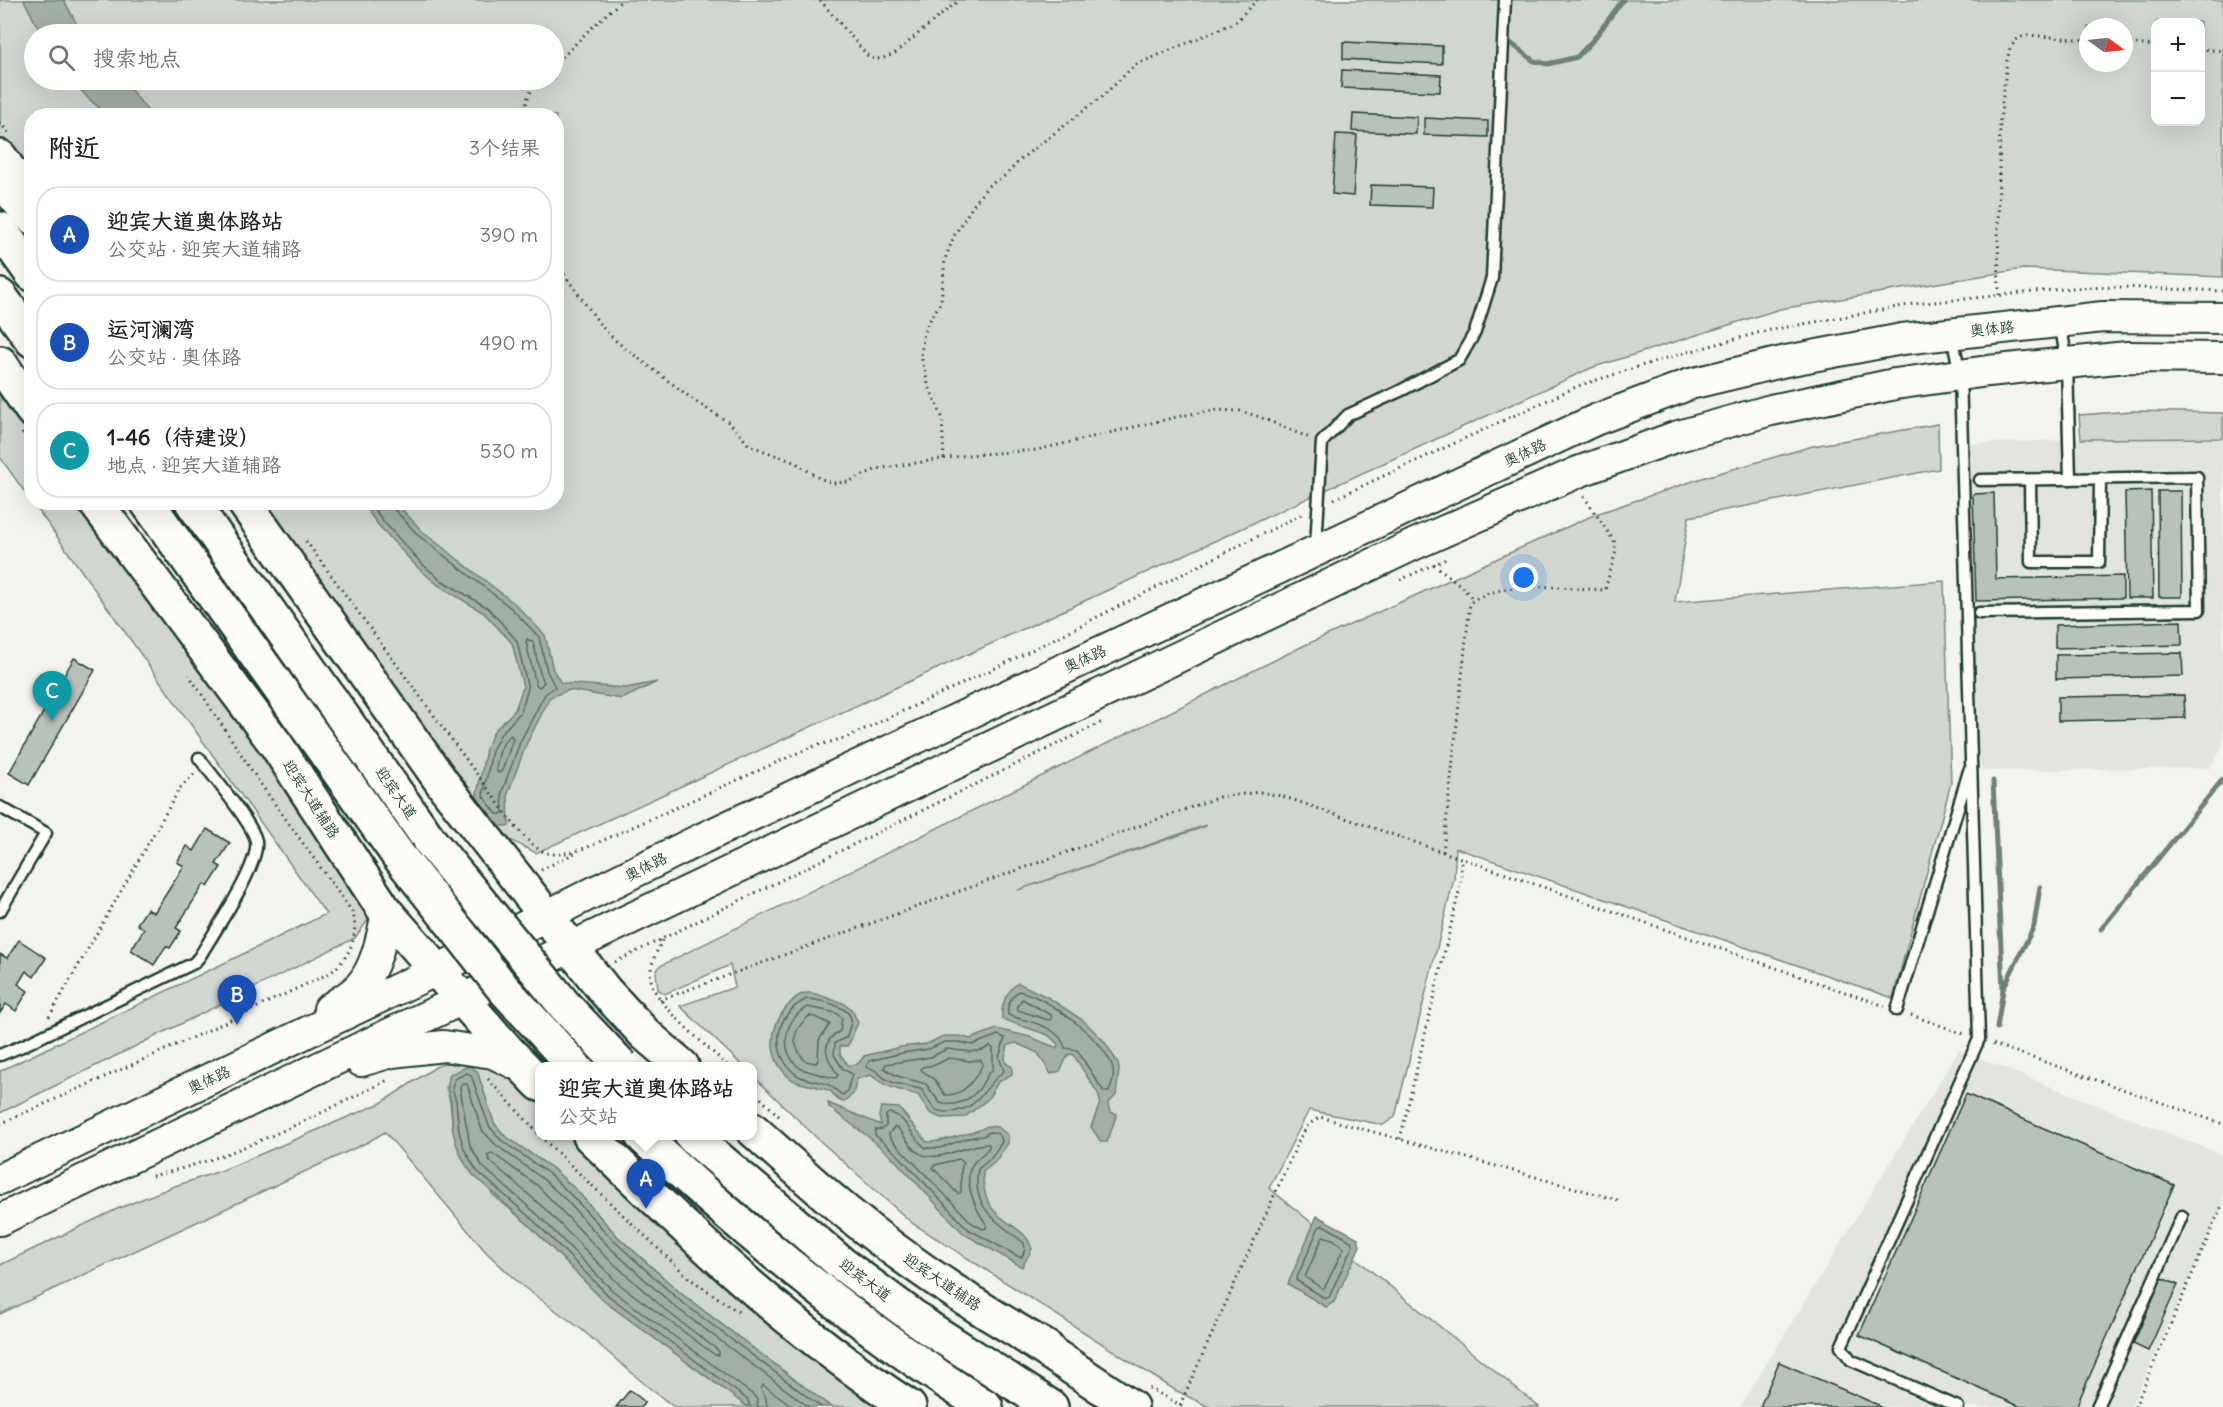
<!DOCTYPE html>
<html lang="zh">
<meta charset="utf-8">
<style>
:root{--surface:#fff;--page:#f6f6f6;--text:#202124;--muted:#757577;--line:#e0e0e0;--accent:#7c3aed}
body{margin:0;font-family:Delius,"LXGW WenKai TC",sans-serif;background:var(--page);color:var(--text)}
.controls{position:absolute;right:18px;top:18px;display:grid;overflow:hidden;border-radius:12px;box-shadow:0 6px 24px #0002}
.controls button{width:54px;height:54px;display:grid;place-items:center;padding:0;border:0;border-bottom:2px solid var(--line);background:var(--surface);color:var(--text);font:30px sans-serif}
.compass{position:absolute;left:2079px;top:18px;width:54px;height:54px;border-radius:50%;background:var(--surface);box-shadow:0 6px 24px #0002;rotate:105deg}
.you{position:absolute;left:1524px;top:578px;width:21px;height:21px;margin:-15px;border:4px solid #fff;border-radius:50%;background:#1a73e8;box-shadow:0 0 0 9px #1a73e833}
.badge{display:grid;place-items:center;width:39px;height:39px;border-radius:50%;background:var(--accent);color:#fff;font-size:20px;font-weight:700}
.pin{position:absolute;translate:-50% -50px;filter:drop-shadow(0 2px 3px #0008)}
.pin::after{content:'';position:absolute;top:32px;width:21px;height:18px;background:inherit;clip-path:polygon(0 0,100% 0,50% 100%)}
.popup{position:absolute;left:535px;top:1062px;width:222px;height:78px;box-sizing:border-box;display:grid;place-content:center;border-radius:12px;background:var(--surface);filter:drop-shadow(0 2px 4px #0005);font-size:20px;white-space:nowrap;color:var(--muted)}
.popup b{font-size:22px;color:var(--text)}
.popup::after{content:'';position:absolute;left:50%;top:100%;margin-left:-12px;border:12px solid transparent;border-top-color:var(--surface)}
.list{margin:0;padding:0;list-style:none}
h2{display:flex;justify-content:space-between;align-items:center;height:78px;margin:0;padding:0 24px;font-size:26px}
h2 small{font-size:20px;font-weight:400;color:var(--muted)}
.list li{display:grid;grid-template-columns:39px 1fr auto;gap:18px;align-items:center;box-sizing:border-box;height:96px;margin:0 12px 12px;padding:0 12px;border:2px solid var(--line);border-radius:24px}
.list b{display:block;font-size:22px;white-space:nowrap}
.list p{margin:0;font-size:20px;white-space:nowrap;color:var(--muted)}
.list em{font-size:20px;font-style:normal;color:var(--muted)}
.icon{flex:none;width:33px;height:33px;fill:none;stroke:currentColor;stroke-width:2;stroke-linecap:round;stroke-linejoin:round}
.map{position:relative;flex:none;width:2223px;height:1407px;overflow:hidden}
.search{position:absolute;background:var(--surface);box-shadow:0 6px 24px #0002;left:24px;top:24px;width:540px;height:66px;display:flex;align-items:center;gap:15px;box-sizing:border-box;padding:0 21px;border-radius:33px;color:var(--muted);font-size:22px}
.panel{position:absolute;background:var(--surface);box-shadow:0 6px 24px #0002;left:24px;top:108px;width:540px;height:402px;border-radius:24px}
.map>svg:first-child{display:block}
.built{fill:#e2e5df}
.green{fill:#d1d6d1;stroke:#788a82;stroke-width:1.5;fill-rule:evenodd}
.water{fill:#a3aea7;stroke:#6e8179;stroke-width:1.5}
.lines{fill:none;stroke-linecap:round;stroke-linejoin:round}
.shore{stroke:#546a62;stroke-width:1.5}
.stream{stroke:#6e8179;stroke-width:5}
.building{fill:#b9c1bb;stroke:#1f3d34;stroke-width:1.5}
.service-casing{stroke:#1f3d34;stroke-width:15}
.secondary-casing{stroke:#1f3d34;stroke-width:34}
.primary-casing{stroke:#1f3d34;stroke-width:38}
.trunk-casing{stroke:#1f3d34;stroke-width:38}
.path{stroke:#1f3d34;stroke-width:3;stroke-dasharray:1.5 4.5;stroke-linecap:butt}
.service{stroke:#fdfcf7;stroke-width:10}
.secondary{stroke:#fdfcf7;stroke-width:30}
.primary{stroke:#fdfcf7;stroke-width:33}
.trunk{stroke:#fdfcf7;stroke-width:33}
.trunk-bridge-casing{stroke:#1f3d34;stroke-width:38;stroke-linecap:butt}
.trunk-bridge{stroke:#fdfcf7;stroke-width:33}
.labels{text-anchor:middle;stroke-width:4.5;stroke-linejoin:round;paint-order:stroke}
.street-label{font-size:15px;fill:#1f3d34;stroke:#fdfcf7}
</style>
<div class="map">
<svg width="2223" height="1407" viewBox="0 0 2223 1407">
<rect width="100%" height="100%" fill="#f4f4ef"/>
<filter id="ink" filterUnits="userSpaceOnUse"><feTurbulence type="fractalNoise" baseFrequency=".0167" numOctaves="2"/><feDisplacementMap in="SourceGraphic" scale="12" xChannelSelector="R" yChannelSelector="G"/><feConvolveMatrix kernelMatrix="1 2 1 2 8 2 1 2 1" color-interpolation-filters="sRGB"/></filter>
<g filter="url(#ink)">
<g class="built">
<path d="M2223 438V746L2210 768 1982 771 1974 732 1968 444 2081 439Z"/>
<path d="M1959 1050 2223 1155V1206L2131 1407H1740Z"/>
</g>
<g class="green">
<path d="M0 0H2223V277L2023 269 1780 309 1591 368 536 853 450 810 234 503 556 502V116H32L31 213 0 169ZM2156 22H2200V122H2156ZM2088 27H2124V63H2088ZM34 34H554V80H34Z"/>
<path d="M0 370 31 416V501L0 457Z"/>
<path d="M2133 411 2223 413V438L2081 439 2079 415Z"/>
<path d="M1938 424 1939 469 1689 517 1675 602 1944 581 1951 783 1893 998 1456 848 1454 879 1395 1117 1383 1125 1309 1110 1269 1188 1539 1407H1209L1175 1390 912 1223 819 1140 753 1076 752 1066H743L680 1006 735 987 730 965 665 994 658 989 656 972 660 966 1303 646 1596 514 1702 478 1813 446ZM1206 826 1195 830 1018 890 1206 825Z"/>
<path d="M33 503H91L361 898 368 920 355 938 0 1113V1071L326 914Z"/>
<path d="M454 1061H480L539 1084 540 1136H590L922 1407H831L683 1295 618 1237 576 1190 552 1168 505 1136 494 1123 477 1071 446 1087 450 1102 453 1131 493 1195 530 1226 604 1301 748 1407H674L647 1386 581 1329 521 1285 486 1252 385 1132 368 1142 0 1314V1265L117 1209 172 1187 223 1170 381 1103 437 1066Z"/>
</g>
<g class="water">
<path d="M24 0H64L82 34H41Z"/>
<path d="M73 80H123L151 115H107L86 96Z"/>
<path d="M362 503H396L423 532 515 604 545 635 553 670 561 683 626 688 657 682 622 699 569 690 550 697 526 745 508 793 509 826H500L476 799 486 749 494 731 515 710 523 687 512 643 484 613 438 585 417 567 379 526Z"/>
<path d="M1018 983 1049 998 1084 1021 1104 1041 1118 1063 1119 1070 1116 1095 1108 1104 1110 1112 1117 1114 1107 1142H1101L1091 1127 1100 1103 1099 1095 1073 1054 1068 1055 1060 1071 1051 1074 1038 1053 1016 1043 1008 1045 1005 1057 1006 1063 1012 1067V1074L998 1082 988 1099 965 1117 941 1118 930 1113 918 1095C900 1090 886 1088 871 1075L857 1079 853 1094 844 1102C836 1101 836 1096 830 1091 827 1089 821 1088 817 1087 808 1084 799 1085 791 1079 768 1060 768 1031 785 1009 791 1002 797 994 807 993 816 992 825 998 833 1000 848 1003 853 1009 858 1023 853 1031 853 1039 847 1046H840V1054L848 1065C857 1066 859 1064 864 1056L901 1047 927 1044 943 1036H960L970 1039 997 1029 1030 1037 1057 1048 1058 1044 1048 1035 1002 1019C1001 1004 1006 992 1018 983Z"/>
<path d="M469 1066 477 1071 494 1123 505 1136 552 1168 576 1190 618 1237 683 1295 831 1407H748L604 1301 530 1226 473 1175C463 1162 456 1148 453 1131 452 1122 452 1112 451 1102 448 1089 446 1088 450 1074Z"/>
<path d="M828 1103 881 1125 879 1116 881 1107 899 1108 927 1142C937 1143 980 1131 987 1126L998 1127 1008 1135V1143L995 1162 983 1172C982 1228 1023 1217 1032 1249L1022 1267 964 1234 894 1159 871 1139 829 1107Z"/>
<path d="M1317 1216 1358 1238 1360 1246 1334 1302 1326 1307 1288 1284Z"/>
</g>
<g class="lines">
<g class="shore">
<path d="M369 502 384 522 421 563 441 580 488 608 517 641 528 689 520 713 500 735 492 751 483 796 497 814H501L503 812 502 792 520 742 545 694 555 687 547 671 539 637 511 608 419 536 394 509 392 502"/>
<path d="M527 639 533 642 540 673 544 682 540 687 536 685 526 642Z"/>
<path d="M511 735 513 739 502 771 498 773 496 769C498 757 500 743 511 735Z"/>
<path d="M1019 991C1048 998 1100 1036 1112 1065 1115 1072 1112 1084 1109 1092H1104L1077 1050 1065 1048C1060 1025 1027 1022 1008 1015 1006 1006 1012 995 1019 991Z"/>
<path d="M807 999C819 1000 854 1006 851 1023 850 1028 847 1032 847 1037L835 1043 834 1055 843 1069 852 1074 847 1091 843 1095C837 1093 835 1087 829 1085 818 1080 802 1081 793 1072 769 1049 776 1013 807 999Z"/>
<path d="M1022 999 1051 1015 1052 1019 1048 1020 1018 1010 1017 1006Z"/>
<path d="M808 1007 836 1013 842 1018 840 1031C818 1043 827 1059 838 1075L836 1078C830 1077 804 1071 800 1068 778 1052 784 1018 808 1007Z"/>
<path d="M809 1016 815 1017 830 1024 819 1040 818 1060 816 1063 805 1061C791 1043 791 1032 809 1016Z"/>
<path d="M998 1035 1005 1038 999 1057 1004 1071C983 1087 979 1111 949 1112 944 1112 939 1112 935 1109 929 1104 926 1095 921 1089L894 1083 884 1078 875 1070 866 1067 869 1061 902 1053 929 1049 945 1042H959L972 1045Z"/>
<path d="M990 1046 993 1048V1069C986 1075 984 1082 979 1089 969 1101 955 1107 940 1103L926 1084 897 1076 884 1068 886 1064 931 1057 947 1049 971 1052 983 1050Z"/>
<path d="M949 1058 969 1061 981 1060 983 1064C975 1079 965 1096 945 1095L934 1079 921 1070 922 1067 935 1065Z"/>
<path d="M889 1113C906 1115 912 1139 926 1148H940L968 1138 983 1136 990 1132 996 1133 1001 1137 1002 1142 991 1158 978 1169C971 1209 997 1221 1024 1243L1025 1249 1022 1257H1019L968 1229 898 1155 875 1135V1130L882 1129 886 1126V1115Z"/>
<path d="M894 1127 898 1128C904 1136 910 1147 919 1153 937 1165 969 1142 989 1144V1147C985 1154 977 1157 973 1164 961 1179 977 1212 987 1225L986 1228 983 1229 972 1223 890 1138 889 1134Z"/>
<path d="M492 1153 538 1186 603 1254 669 1313 719 1351V1355H715L619 1284 545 1209 490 1161 487 1155Z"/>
<path d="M959 1159 963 1162 961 1171V1192L958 1194 933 1168 935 1165Z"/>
<path d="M1323 1225 1351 1241 1353 1245 1329 1297 1326 1299 1296 1280 1319 1227Z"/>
<path d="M1323 1236 1333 1239 1344 1248 1325 1287 1323 1289 1305 1277Z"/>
<path d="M750 1407 748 1400 609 1296 534 1221 477 1171 464 1149 459 1131 456 1101 452 1088 455 1079 467 1073 471 1075 489 1126 501 1140 548 1173 571 1195 614 1241 679 1300 821 1407"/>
<path d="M758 1407 757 1399 752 1394 613 1291 539 1216 483 1167 470 1146 460 1088 462 1084H467L482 1130 496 1145 543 1179 566 1200 608 1246 674 1306 809 1407"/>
<path d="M767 1407 766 1398 761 1389 763 1385 794 1407"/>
</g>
<g class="stream">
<path d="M1508 41 1534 61 1548 64 1577 57 1593 40 1623 0"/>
<path d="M1993 781 2003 990 1997 1028"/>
<path d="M2101 929 2223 779"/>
<path d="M2003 989 2034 926 2040 887"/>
</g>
</g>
<g class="building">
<path d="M1343 42 1442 46V64L1343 59Z"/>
<path d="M1342 70 1441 75 1440 92 1341 88Z"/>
<path d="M1353 114 1417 117 1416 134 1352 131Z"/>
<path d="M1424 118 1488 121V137L1424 135Z"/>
<path d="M1336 134 1357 135 1353 196 1332 194Z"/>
<path d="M1371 185 1433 187 1432 207 1370 205Z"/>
<path d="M2151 491 2153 598H2127L2125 492Z"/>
<path d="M2158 491H2181L2182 597H2159Z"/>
<path d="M1994 493 1996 579 2123 576V598L1976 601 1973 494Z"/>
<path d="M2181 621 2182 645 2055 648V625Z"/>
<path d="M2182 653 2183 676 2056 679V655Z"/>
<path d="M74 658 95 670 29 785 9 773Z"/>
<path d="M2184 695 2185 718 2058 721V697Z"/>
<path d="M207 829 230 843 216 864 221 867 208 887 204 884 176 928 181 931 170 948 166 946 154 965 131 950 144 929 137 924 147 909 154 913 184 866 177 862 187 846 194 851Z"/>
<path d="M19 940 46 958 34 977 26 971 18 984 28 991 16 1011 6 1004 0 1013V954L7 958Z"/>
<path d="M1966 1094 2174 1185 2076 1407H2021L1859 1335Z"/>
<path d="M2162 1278 2178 1285 2148 1351 2133 1344Z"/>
<path d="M1779 1362 1883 1407H1760Z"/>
<path d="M630 1390 645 1402 641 1407H616Z"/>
</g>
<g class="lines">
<g class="service-casing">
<g id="service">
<path d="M2060 322 2067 363 2070 479"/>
<path d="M1952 335 1960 374 1979 1039 1841 1347 1851 1360 1958 1407"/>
<path d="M2030 480 2031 562H2099L2100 478"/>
<path d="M1316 546 1322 442 1348 415 1400 391 1459 360 1475 332 1492 278 1505 0"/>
<path d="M1979 613 2199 610 2197 477 1980 480"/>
<path d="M0 807 46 833 0 911"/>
<path d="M1897 1010 1969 771"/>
<path d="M0 1055 22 1046 194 963 200 956C213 933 260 866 256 841 253 824 212 775 199 758"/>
<path d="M2097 1407 2182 1216"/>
</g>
</g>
<g class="secondary-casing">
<g id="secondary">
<path d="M329 1009C338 1002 351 996 359 987 376 969 382 937 387 913"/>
<path d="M361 1061 392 1052 444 1046 493 1053 524 1068"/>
<path d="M0 1179 437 970 701 839 1595 420 1690 384 1786 361 1902 339 2103 317 2223 318"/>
<path d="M0 1220 1415 544 1578 472 1675 437 1771 410 1895 384 1988 371 2127 357 2223 358"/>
</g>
</g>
<g class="primary-casing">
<g id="primary">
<path d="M0 157 30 200"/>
<path d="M95 502 277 746 385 911 507 1050 540 1084"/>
<path d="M244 502 446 788 605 991 645 1034 682 1066"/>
<path d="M752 1129C783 1157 814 1185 845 1211 907 1263 977 1308 1047 1348"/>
<path d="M590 1136C689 1233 792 1331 909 1407"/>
</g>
</g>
<g class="trunk-casing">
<g id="trunk">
<path d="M0 179 32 217"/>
<path d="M0 229 32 274"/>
<path d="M0 296 32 340"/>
<path d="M0 363 32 410"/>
<path d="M147 502 398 855"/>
<path d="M192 502 430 841"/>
<path d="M642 1136C749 1236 862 1330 986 1407"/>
<path d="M692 1136 842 1264 930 1329 1051 1407"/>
<path d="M1022 1334 1131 1407"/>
</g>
</g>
<g class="path">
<path d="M820 0 867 55C876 62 884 58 894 54L959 0"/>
<path d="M2124 43 2156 46"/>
<path d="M2200 49 2223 51"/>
<path d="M554 66 586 33 622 0"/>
<path d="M526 116C524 100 530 90 541 80"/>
<path d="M0 122 8 133"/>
<path d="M556 258 564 274 602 327 617 342 699 404 730 423 749 445 796 463 819 478 833 483 848 482 877 469 968 455 1037 450 1185 415 1218 410 1240 411 1257 416 1310 438"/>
<path d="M1999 295 1998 224 2000 121 2007 60 2010 48 2018 38 2028 35 2088 40"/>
<path d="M22 433 32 446"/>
<path d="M944 459 942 417 928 384 921 356 923 337 928 323 941 302 945 259 955 234 976 201 988 186 1006 175 1022 158 1104 95 1135 65 1234 23 1257 0"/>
<path d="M1334 499 1578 386 1666 358 1765 331 1914 304 2073 288 2118 287 2223 291"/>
<path d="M306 541 515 826C543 858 548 859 588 847L811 747 845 738 1000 666 1304 513"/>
<path d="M1434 564 1461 586 1474 600"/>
<path d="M1400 580 1448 558"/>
<path d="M1443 852 1470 603C1499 579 1568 588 1605 590L1616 551 1614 541 1583 495"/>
<path d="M541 870 579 851"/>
<path d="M662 940C656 954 647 969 652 984 657 1005 711 1050 728 1066"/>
<path d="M615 962 1104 721"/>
<path d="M660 1000 1219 797 1260 792 1282 796 1885 1006"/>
<path d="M1911 1015 1964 1034"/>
<path d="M49 1017 180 788 194 774"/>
<path d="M1993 1044 2223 1124"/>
<path d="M488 1079 540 1135"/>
<path d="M752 1090 782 1119"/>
<path d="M0 1124 196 1036 330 973C349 958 359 938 353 913L262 786 189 675"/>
<path d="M540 1136 689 1278 740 1313"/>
<path d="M1400 1139 1461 883V859"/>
<path d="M152 1176C237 1157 313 1117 390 1079"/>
<path d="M1149 1388 1184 1407"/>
<path d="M1180 1405 1300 1138 1308 1125 1320 1117 1618 1200"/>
<path d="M2135 1407 2223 1203"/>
</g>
<use href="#service" class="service"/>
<use href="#secondary" class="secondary"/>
<use href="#primary" class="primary"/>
<use href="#trunk" class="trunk"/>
<g class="trunk-bridge-casing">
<g id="trunk-bridge">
<path d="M430 841 566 1007 622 1066"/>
<path d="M398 855 503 988 574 1066"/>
</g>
</g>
<use href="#trunk-bridge" class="trunk-bridge"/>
</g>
</g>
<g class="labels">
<g class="street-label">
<text transform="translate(1992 329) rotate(-6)" y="5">奥体路</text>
<text transform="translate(1525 453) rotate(-25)" y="5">奥体路</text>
<text transform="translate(1085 659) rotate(-25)" y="5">奥体路</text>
<text transform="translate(396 793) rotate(55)" y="5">迎宾大道</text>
<text transform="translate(311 799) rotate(57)" y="5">迎宾大道辅路</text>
<text transform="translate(646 867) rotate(-27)" y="5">奥体路</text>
<text transform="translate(209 1080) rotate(-25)" y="5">奥体路</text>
<text transform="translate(865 1280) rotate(37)" y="5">迎宾大道</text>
<text transform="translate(942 1282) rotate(34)" y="5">迎宾大道辅路</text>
</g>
</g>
</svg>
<div class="controls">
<button>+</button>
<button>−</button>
</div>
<svg class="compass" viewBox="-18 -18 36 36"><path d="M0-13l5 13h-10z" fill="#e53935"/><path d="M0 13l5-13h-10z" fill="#757577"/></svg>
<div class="you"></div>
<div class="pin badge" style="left:646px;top:1209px;background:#1a4fb4">A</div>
<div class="popup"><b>迎宾大道奥体路站</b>公交站</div>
<div class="pin badge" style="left:237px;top:1025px;background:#1a4fb4">B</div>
<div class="pin badge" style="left:52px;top:721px;background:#0f9aa8">C</div>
<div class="search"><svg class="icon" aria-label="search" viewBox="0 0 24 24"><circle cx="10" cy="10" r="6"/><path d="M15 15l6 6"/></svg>搜索地点</div>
<section class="panel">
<h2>附近<small>3个结果</small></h2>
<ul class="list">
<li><span class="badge" style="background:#1a4fb4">A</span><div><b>迎宾大道奥体路站</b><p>公交站 · 迎宾大道辅路</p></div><em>390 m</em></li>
<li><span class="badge" style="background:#1a4fb4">B</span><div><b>运河澜湾</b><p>公交站 · 奥体路</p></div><em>490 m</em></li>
<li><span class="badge" style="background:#0f9aa8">C</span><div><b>1-46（待建设）</b><p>地点 · 迎宾大道辅路</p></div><em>530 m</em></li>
</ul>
</section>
</div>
